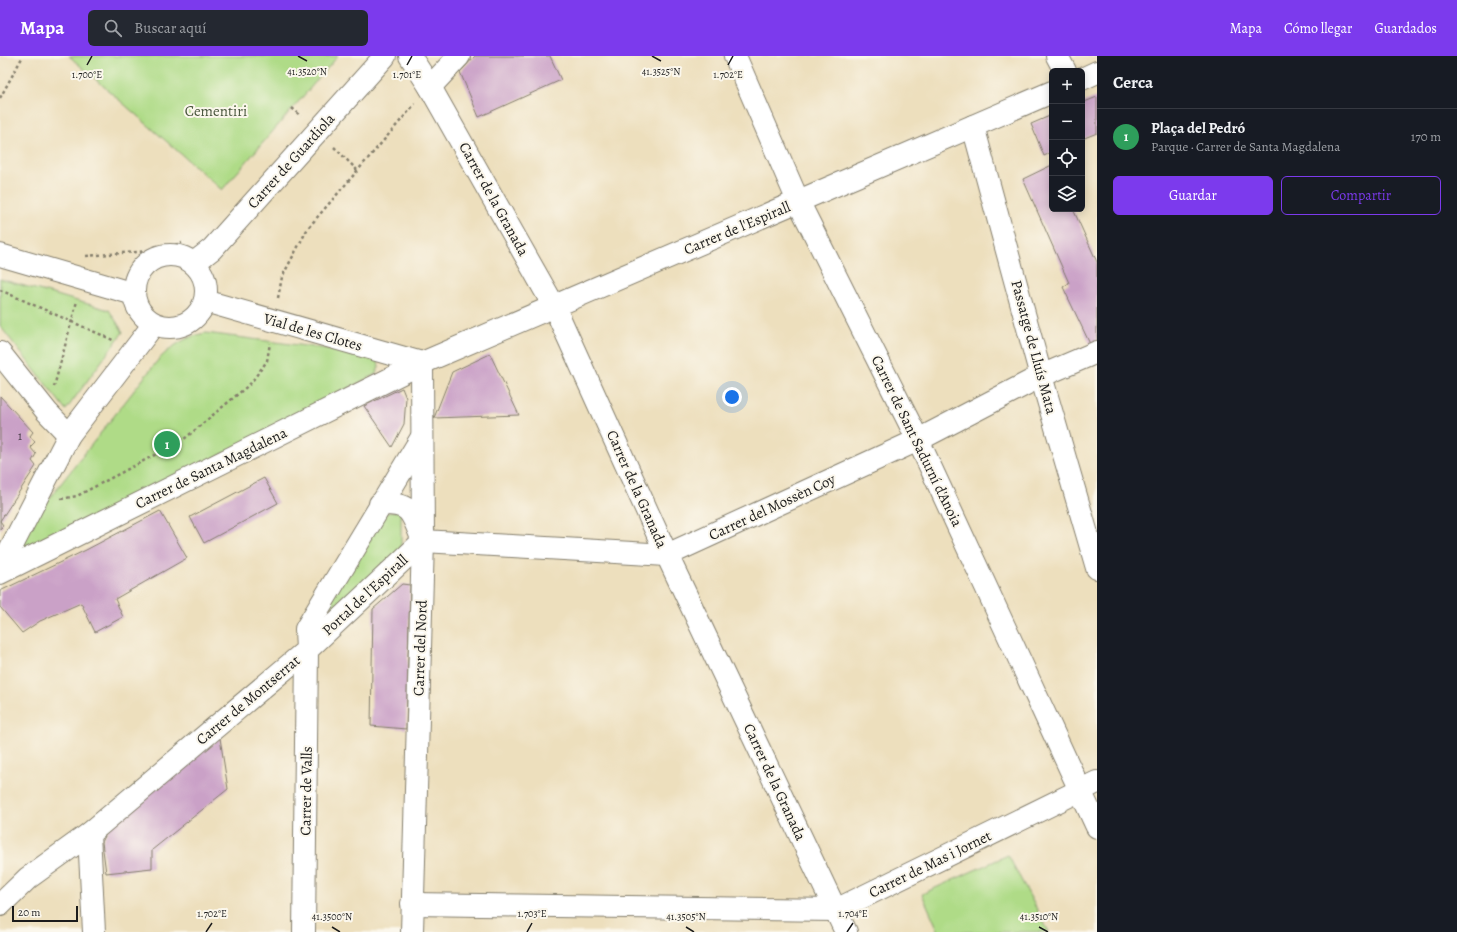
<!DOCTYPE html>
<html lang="es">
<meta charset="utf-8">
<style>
:root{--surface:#171b24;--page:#242831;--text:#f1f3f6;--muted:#9ea1a6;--line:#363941;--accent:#7c3aed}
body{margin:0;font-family:Alegreya,serif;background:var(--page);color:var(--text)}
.controls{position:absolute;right:12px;top:12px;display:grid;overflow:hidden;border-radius:6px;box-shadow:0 2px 10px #0003}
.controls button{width:36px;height:36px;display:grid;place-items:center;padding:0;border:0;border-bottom:1px solid var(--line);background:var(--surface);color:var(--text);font:20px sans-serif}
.scale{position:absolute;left:12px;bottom:10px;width:66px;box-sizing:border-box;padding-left:4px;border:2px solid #1c1c1c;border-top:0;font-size:11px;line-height:14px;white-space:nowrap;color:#1c1c1c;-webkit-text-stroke:3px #fbf7ec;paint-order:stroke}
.you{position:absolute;left:732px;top:341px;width:14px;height:14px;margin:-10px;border:3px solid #fff;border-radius:50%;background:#1a73e8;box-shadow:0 0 0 6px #1a73e833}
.badge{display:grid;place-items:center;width:26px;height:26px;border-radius:50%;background:var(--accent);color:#fff;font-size:13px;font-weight:700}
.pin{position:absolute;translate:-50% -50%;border:2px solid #fff;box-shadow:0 1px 4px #0006}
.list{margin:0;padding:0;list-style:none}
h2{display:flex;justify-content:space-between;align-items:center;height:52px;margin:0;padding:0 16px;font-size:17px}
h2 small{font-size:13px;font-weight:400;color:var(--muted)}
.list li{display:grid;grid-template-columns:26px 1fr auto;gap:12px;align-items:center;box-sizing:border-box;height:56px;padding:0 16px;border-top:1px solid var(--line)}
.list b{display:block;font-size:15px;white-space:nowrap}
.list p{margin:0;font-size:13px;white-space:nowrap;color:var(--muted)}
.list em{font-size:13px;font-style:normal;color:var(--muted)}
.actions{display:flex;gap:8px;padding:12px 16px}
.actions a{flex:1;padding:9px 0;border:1px solid var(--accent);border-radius:6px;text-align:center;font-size:14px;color:var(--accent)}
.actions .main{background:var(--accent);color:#fff}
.icon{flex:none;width:22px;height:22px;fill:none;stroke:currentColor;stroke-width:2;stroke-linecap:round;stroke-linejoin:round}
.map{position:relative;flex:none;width:1097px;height:876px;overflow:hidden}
header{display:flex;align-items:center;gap:24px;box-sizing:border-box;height:56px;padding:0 20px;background:var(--accent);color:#fff}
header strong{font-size:19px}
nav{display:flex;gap:22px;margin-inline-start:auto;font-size:14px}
.search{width:280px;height:36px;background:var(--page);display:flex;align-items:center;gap:10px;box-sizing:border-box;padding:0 14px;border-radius:6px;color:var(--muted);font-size:15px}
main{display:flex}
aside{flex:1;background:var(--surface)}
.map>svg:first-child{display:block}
.green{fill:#afdb87;stroke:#667c52}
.building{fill:#caa1c7}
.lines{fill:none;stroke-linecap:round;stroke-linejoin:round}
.minor-casing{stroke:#847e6c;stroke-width:24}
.path{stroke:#847e6c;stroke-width:2.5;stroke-dasharray:3 3;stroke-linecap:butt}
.minor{stroke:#fff;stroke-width:22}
.ticks{fill:none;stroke:#1c1c1c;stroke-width:1.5}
.labels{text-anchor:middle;stroke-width:4;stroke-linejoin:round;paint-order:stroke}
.number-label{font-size:13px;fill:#483d47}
.park-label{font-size:15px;fill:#48553c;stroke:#fbf7ec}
.street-label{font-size:15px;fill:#1c1c1c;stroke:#fbf7ec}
.ticks-label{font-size:10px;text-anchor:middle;fill:#1c1c1c;stroke:#fbf7ec;stroke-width:4;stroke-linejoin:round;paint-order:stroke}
</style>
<header>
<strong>Mapa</strong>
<div class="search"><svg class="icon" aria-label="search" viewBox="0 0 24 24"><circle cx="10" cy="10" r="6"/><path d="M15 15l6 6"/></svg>Buscar aquí</div>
<nav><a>Mapa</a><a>Cómo llegar</a><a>Guardados</a></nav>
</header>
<main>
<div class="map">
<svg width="1097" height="876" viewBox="0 0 1097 876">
<rect width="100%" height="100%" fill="#fbf7ec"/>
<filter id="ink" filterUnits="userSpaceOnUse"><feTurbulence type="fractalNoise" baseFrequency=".025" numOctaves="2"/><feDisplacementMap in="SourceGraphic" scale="8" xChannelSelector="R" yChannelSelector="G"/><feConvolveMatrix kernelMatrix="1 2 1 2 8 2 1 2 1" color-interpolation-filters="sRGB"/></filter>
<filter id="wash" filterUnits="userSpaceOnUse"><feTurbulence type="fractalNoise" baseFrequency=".012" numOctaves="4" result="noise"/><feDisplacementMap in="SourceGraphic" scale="16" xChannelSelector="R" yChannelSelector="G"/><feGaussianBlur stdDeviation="0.9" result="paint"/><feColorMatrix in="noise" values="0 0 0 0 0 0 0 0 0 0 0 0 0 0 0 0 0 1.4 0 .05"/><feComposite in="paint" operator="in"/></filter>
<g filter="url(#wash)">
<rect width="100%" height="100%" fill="#eddfbd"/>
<g class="green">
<path d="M69 0H338L222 134Z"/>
<path d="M0 223 109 254 123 276 66 354 0 270Z"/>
<path d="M206 277 367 298 378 304 379 311 376 318 5 511 37 458 158 304C172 290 186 280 206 277Z"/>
<path d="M401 455V493L337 555 327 544 384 457Z"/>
<path d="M1008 799 1049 876H939L922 838Z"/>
</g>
<g id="blocks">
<g class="building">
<path d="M475 0H550L561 24 479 61 460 16Z"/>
<path d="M1097 41V77L1082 83V47Z"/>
<path d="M1052 59V96L1044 100 1031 68Z"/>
<path d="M1052 109V153H1073L1097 206V285L1090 288 1063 231 1069 227 1023 123Z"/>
<path d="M490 298 519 359 434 362 452 316Z"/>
<path d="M402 332 406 342 404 368 392 391 364 350Z"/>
<path d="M0 340 33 376 30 380 35 386 30 391 36 398 32 405 36 410 0 465 3 469 0 474Z"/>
<path d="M264 422 278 447 204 487 190 461Z"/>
<path d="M160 455 187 502 115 543 123 561 95 576 81 547 40 565 22 577 0 551V535L86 494Z"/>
<path d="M402 528 410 529 406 673 371 670 373 553Z"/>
<path d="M220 682 228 733 152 794V812L106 817 102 786 110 770 122 758Z"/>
</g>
</g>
</g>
<g filter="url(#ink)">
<use href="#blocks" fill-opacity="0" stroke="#847e6c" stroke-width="1"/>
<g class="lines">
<g class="minor-casing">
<g id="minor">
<path d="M410 0 430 31 554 250 667 499 846 876"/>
<path d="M735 0 798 145 918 384 1097 771"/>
<path d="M1057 0 1065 15"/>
<path d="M1082 23 1097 16"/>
<path d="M430 31 459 0"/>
<path d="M973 70 1041 320 1097 512"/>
<circle cx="170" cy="235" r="36"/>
<path d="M0 199 134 238"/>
<path d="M194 207 212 193 385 0"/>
<path d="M205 245 422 307"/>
<path d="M0 297 47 356 69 379"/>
<path d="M380 448C409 447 411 454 421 480"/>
<path d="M423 485 667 499 918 384 1041 320 1097 296"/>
<path d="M0 513 69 379 154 268"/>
<path d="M0 517 422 307 1052 36"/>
<path d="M89 778 94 876"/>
<path d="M412 848 836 854 1097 726"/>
<path d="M0 849 28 822 89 778 307 594 306 573 422 381"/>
<path d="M304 876 307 594 423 485"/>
<path d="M412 876 423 485 422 307"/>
</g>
</g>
<g class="path">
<path d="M0 42 23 0"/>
<path d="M292 52 301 60"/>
<path d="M334 91 357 114"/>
<path d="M86 200 148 195 182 187"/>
<path d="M0 234 113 284"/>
<path d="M278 242 282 221 308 172 415 48"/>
<path d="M54 331 77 245"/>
<path d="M61 443 77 440 183 384 250 328 267 305 270 287"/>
</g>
<use href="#minor" class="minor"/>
</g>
</g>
<path class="ticks" d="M298 0 307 5M652 0 661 5M87 9 92 0M407 9 412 0M728 9 733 0M332 871 340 876M686 871 694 876M1039 871 1048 876M206 876 212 867M527 876 532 867M847 876 853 867"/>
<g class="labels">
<g class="number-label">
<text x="20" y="384">1</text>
</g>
<g class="park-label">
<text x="216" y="60">Cementiri</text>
</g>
<g class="street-label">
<text transform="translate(291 105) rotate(-48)" y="5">Carrer de Guardiola</text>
<text transform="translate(494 143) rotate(61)" y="5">Carrer de la Granada</text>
<text transform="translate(737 172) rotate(-23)" y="5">Carrer de l'Espirall</text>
<text transform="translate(313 276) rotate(16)" y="5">Vial de les Clotes</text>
<text transform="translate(1034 291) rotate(75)" y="5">Passatge de Lluís Mata</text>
<text transform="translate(917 385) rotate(64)" y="5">Carrer de Sant Sadurní d'Anoia</text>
<text transform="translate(211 412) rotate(-26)" y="5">Carrer de Santa Magdalena</text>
<text transform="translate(637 433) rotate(66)" y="5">Carrer de la Granada</text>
<text transform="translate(772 451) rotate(-25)" y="5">Carrer del Mossèn Coy</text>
<text transform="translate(365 539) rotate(-43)" y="5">Portal de l'Espirall</text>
<text transform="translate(420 592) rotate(-88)" y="5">Carrer del Nord</text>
<text transform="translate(248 644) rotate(-40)" y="5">Carrer de Montserrat</text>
<text transform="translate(775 726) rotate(65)" y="5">Carrer de la Granada</text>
<text transform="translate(306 735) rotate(-89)" y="5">Carrer de Valls</text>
<text transform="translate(930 808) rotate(-26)" y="5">Carrer de Mas i Jornet</text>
</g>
</g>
<g class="ticks-label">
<text x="307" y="19">41.3520°N</text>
<text x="661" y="19">41.3525°N</text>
<text x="87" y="22">1.700°E</text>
<text x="407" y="22">1.701°E</text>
<text x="728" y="22">1.702°E</text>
<text x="212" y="861">1.702°E</text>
<text x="532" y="861">1.703°E</text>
<text x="853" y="861">1.704°E</text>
<text x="332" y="864">41.3500°N</text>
<text x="686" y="864">41.3505°N</text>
<text x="1039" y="864">41.3510°N</text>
</g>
</svg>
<div class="controls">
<button>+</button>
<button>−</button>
<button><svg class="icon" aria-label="locate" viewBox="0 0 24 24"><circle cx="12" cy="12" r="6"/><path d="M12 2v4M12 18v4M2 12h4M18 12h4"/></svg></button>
<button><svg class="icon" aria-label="layers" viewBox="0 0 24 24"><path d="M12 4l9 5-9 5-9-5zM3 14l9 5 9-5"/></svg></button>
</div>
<div class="scale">20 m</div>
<div class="you"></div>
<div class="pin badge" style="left:167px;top:388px;background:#2e9e5b">1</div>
</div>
<aside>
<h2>Cerca<small></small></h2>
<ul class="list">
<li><span class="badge" style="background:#2e9e5b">1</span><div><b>Plaça del Pedró</b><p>Parque · Carrer de Santa Magdalena</p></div><em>170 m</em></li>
</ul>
<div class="actions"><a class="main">Guardar</a><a>Compartir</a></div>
</aside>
</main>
